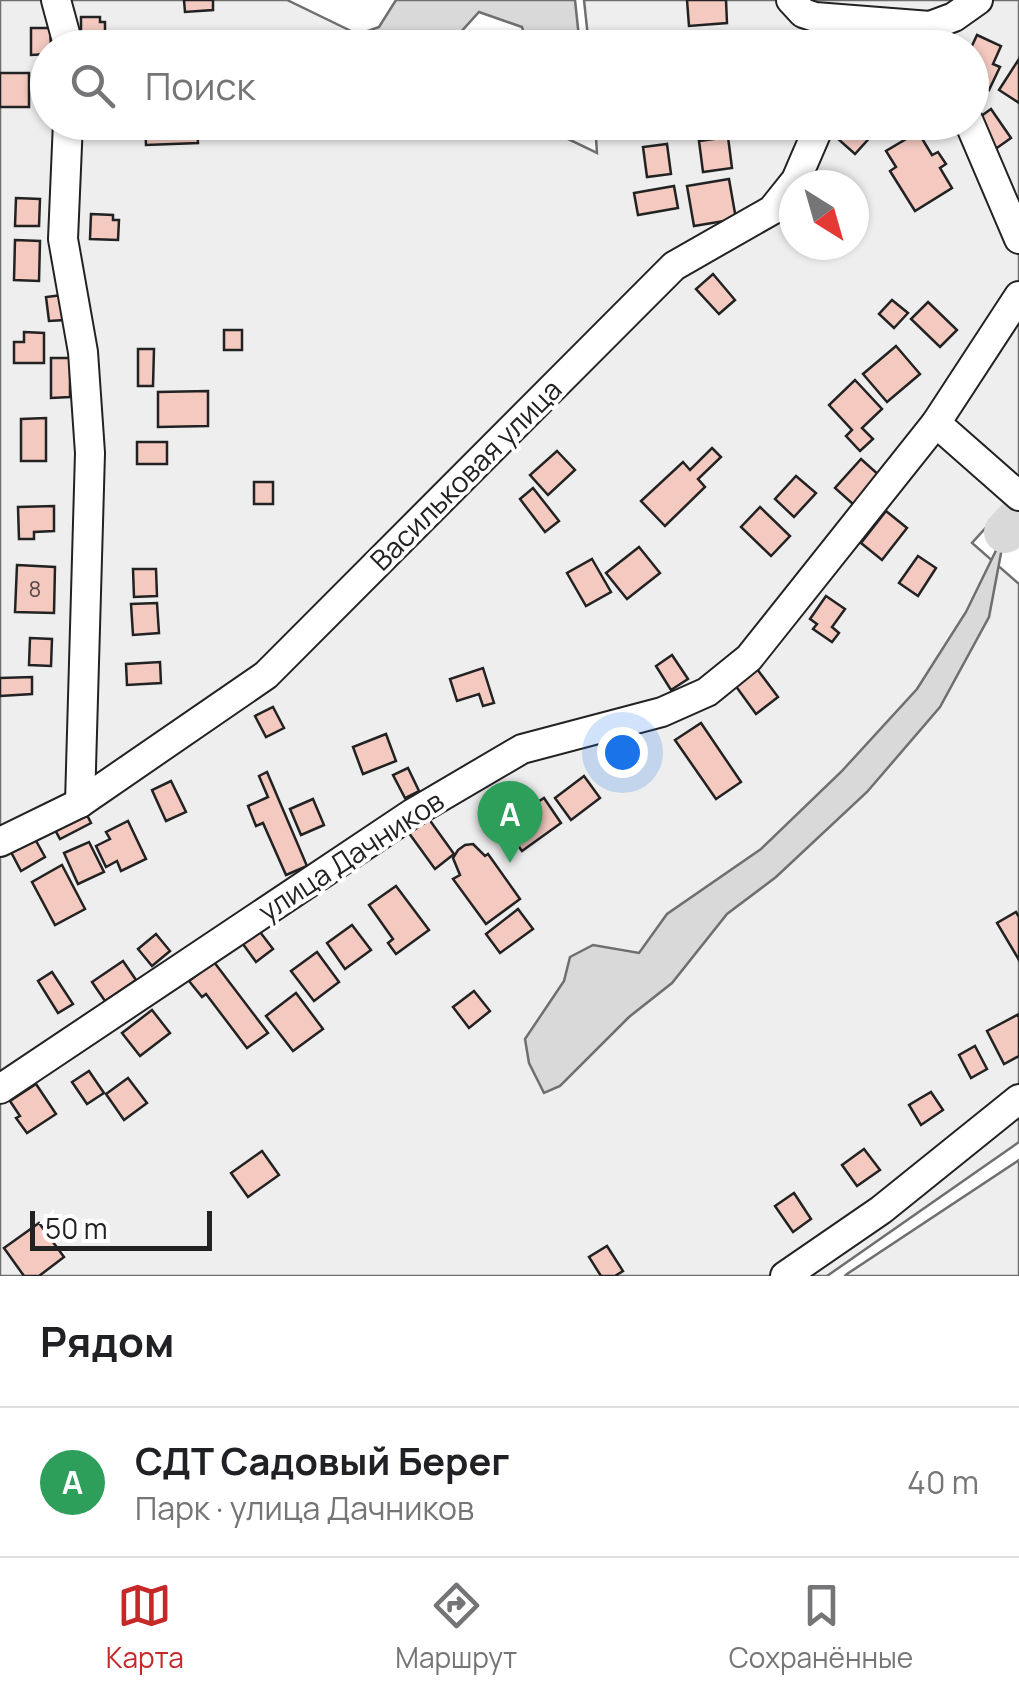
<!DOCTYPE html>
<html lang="ru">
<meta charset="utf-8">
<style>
:root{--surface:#fff;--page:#f2f2f2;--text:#202124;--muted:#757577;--line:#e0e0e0;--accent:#c62828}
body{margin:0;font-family:Manrope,sans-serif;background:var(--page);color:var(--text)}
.compass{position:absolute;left:779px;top:170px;width:90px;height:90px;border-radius:50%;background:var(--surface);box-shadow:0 2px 8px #0004;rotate:143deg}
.scale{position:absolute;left:30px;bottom:25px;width:182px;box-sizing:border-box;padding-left:10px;border:5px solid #222;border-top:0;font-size:28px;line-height:35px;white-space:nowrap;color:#222;-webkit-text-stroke:8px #fff;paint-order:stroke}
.you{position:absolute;left:622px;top:752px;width:35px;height:35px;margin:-25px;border:8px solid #fff;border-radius:50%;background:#1a73e8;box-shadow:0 0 0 15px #1a73e833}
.badge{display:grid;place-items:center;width:65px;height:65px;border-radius:50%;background:var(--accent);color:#fff;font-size:32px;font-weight:700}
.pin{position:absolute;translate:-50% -82px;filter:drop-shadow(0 2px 5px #0008)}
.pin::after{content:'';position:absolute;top:52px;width:35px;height:30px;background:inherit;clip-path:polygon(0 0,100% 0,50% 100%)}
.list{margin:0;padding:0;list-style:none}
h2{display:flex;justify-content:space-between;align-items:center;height:130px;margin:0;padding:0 40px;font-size:42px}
h2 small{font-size:32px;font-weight:400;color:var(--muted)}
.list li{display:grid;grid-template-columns:65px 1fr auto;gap:30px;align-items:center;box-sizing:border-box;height:150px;padding:0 40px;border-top:2px solid var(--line)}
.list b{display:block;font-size:38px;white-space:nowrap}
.list p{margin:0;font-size:32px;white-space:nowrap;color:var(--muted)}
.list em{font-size:32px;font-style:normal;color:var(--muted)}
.icon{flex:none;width:55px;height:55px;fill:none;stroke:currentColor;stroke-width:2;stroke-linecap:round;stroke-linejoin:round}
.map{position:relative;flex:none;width:1019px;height:1276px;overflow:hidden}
.search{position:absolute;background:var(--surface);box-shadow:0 2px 8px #0004;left:30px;right:30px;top:30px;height:110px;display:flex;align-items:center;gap:25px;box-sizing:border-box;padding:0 35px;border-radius:55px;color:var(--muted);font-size:38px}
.sheet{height:280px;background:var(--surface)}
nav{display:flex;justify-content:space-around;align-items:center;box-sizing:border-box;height:140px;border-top:2px solid var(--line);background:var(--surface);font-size:28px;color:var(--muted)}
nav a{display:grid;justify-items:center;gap:5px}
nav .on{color:var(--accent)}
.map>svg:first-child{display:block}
.green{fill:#eee;stroke:#6f6f6f;stroke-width:2.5;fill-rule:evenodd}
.water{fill:#d9d9d9;stroke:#6f6f6f;stroke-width:2.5}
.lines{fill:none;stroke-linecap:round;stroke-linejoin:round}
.river{stroke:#d9d9d9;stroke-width:42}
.building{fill:#f3c9c0;stroke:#222;stroke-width:2.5}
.minor-casing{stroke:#222;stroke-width:32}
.minor{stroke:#fff;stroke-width:28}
.labels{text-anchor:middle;stroke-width:8;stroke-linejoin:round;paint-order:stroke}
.number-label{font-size:22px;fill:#564c4a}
.street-label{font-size:28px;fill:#222;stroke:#fff}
</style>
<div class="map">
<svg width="1019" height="1276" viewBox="0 0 1019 1276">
<rect width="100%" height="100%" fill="#fff"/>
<g class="green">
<path d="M0 0H287L384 47 48 48V122L535 123 597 153 595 123 972 122V48L589 47 584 0H1019V491L972 543 1019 584V1142L827 1276H0ZM794 185H854V245H794Z"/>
<path d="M1019 1160V1276H845L847 1274Z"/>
</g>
<g class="water">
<path d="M396 0H575L580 47H527L522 27 479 12 459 34 433 47H351L343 40 379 27Z"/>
<path d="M1005 532 989 617 940 707 867 792 776 877 727 914 672 983 629 1017 560 1086 544 1093 529 1063 525 1039 564 981 570 957 593 945 639 953 667 914 761 849 841 772 917 689 966 612Z"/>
</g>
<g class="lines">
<path class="river" d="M1005 532 1019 517"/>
</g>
<g class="building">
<path d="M184 0H213V10L185 12Z"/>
<path d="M687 0H726L727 23 689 26Z"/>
<path d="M81 17H100V22H105V37L81 38Z"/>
<path d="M31 28H50L51 48H48V54L31 55Z"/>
<path d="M977 35 1001 46 993 64 1000 67 989 90 972 82 971 48Z"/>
<path d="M1019 59V103L999 90Z"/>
<rect x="0" y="73" width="29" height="34"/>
<path d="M991 109 1011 138 994 150 974 121Z"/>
<path d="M145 122H197L198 143 146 145Z"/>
<path d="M853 122H860L873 134 855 154 838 139Z"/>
<path d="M918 132 932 155 938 152 946 164 940 168 952 188 915 211 890 171 896 167 886 151Z"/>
<path d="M728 137 732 168 703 172 699 141Z"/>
<path d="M667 144 671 174 647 177 643 147Z"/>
<path d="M729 179 736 219 694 226 687 186Z"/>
<path d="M674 186 678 208 638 215 634 193Z"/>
<path d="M16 198 40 199 39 226H15Z"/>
<path d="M91 214 113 215V220H119L118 240 90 239Z"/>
<path d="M15 240 40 241 39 281 14 280Z"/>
<path d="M713 274 735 300 719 314 696 289Z"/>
<path d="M63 295 65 320 49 321 46 297Z"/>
<path d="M892 300 908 313 894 328 879 314Z"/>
<path d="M928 302 957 330 940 347 911 319Z"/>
<rect x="224" y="330" width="18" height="20"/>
<path d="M24 332 44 333V363H14V342H24Z"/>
<path d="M896 346 920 374 887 402 863 374Z"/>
<path d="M138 349H154L153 386H138Z"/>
<path d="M51 358H70V397L51 398Z"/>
<path d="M855 380 882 409 862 428 873 439 860 451 846 436 852 430 829 405Z"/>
<path d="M208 391V426L158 427V392Z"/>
<path d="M46 418V461H21V419Z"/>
<rect x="137" y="442" width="30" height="22"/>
<path d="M712 448 721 457 698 479 705 487 665 526 641 501 683 462 690 470Z"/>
<path d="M557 451 575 470 548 495 530 475Z"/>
<path d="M861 459 880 476 854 505 835 488Z"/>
<path d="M796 476 816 493 794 517 775 499Z"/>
<rect x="254" y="482" width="19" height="22"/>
<path d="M533 488 559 521 545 532 520 499Z"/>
<path d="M54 506V531L34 532V539H19L18 507Z"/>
<path d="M760 507 790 536 771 556 741 527Z"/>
<path d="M886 511 907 528 882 560 861 543Z"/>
<path d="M639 547 660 573 627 599 606 573Z"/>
<path d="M918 556 936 568 918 596 899 583Z"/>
<path d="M592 559 611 592 586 606 567 573Z"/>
<path d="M17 565 55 567 54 613 15 612Z"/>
<path d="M133 569H156L157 596 134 597Z"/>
<path d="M826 596 845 609 832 627 839 633 832 642 813 629 817 624 810 619Z"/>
<path d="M157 603 159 633 133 635 131 604Z"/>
<path d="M30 638 52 639 51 666 29 665Z"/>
<path d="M672 655 688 679 671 690 656 666Z"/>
<path d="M160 662 161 683 127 685 126 664Z"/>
<path d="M483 668 494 703 483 706 479 694 457 701 450 679Z"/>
<path d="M757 669 778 697 756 714 735 685Z"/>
<path d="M32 677V694L0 696V678Z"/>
<path d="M273 707 284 728 266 737 255 716Z"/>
<path d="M701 723 741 782 716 799 675 740Z"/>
<path d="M386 734 396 761 363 774 353 747Z"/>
<path d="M408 768 419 791 405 798 393 775Z"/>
<path d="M267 772 307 866 286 875 263 823 256 826 248 806 268 797 259 776Z"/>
<path d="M584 776 600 798 571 820 555 798Z"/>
<path d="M171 781 186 812 166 821 152 790Z"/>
<path d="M544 798 561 823 522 851 499 819 526 801 530 807Z"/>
<path d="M313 799 324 825 301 835 290 809Z"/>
<path d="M85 811 91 823 60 839 54 828Z"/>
<path d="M426 815 454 854 435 869 406 829Z"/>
<path d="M128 821 146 859 121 871 117 861 106 867 96 846 110 839 106 832Z"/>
<path d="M35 839 45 857 21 871 11 852Z"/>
<path d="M89 842 104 872 78 884 64 853Z"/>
<path d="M473 844 485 856 488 854 520 899 486 924 453 879 460 875 453 858 458 850 465 845Z"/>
<path d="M62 865 85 909 55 925 32 882Z"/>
<path d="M396 886 429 930 396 954 388 943 393 939 369 905Z"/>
<path d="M518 909 533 929 500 953 486 934Z"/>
<path d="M1016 912 1019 917V960L997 923Z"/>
<path d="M352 925 371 950 345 969 327 943Z"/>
<path d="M257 928 273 949 256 962 240 940Z"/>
<path d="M156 934 170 951 152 966 138 949Z"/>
<path d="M317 952 339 982 314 1001 291 971Z"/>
<path d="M123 961 136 980 105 1001 92 982Z"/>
<path d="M214 962 268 1033 247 1048 206 994 202 997 189 981Z"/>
<path d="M52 972 73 1004 58 1013 38 981Z"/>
<path d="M474 991 490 1011 469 1028 453 1007Z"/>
<path d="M296 993 323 1029 293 1051 266 1016Z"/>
<path d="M152 1010 170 1033 140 1056 122 1033Z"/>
<path d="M1019 1014V1056L1004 1064 987 1031Z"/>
<path d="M975 1046 987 1069 971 1078 959 1055Z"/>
<path d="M89 1071 104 1093 87 1104 72 1082Z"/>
<path d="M128 1078 147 1103 124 1120 106 1094Z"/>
<path d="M36 1084 56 1114 27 1133 16 1118 20 1116 10 1101Z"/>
<path d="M931 1092 943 1110 921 1125 909 1105Z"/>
<path d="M864 1149 880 1170 857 1186 842 1165Z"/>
<path d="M262 1151 279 1175 248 1197 231 1173Z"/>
<path d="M794 1193 811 1219 793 1232 775 1206Z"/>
<path d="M39 1223 64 1257 39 1276H24L4 1248Z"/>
<path d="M607 1246 623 1271 615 1276H601L589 1257Z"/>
</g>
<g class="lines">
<g class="minor-casing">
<g id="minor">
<path d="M56 0 69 48"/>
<path d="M791 0 803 13 815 17 930 26 938 48"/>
<path d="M930 26 954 17 978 0"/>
<path d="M68 122 63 239 83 352 90 453 80 803"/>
<path d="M969 122 1019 239"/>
<path d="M936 423 1019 496"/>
<path d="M0 842 80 803 266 675 674 266 772 210 796 180 821 122"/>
<path d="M0 1089 413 813 522 749 662 712 707 692 749 658 936 423 1019 296"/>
<path d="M785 1276 881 1210 1019 1099"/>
</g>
</g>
<use href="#minor" class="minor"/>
</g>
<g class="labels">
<g class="number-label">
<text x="35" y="597">8</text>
</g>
<g class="street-label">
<text transform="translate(466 475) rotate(-45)" y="10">Васильковая улица</text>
<text transform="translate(351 856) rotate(-33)" y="10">улица Дачников</text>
</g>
</g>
</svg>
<svg class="compass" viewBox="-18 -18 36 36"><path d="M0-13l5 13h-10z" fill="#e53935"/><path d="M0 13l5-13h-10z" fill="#757577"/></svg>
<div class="scale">50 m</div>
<div class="you"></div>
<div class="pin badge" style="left:510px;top:863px;background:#2e9e5b">A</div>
<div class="search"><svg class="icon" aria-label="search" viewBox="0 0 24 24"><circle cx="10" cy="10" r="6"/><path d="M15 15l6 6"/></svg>Поиск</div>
</div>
<section class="sheet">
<h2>Рядом<small></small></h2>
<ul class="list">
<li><span class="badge" style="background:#2e9e5b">A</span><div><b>СДТ Садовый Берег</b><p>Парк · улица Дачников</p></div><em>40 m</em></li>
</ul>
</section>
<nav>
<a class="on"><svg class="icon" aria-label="map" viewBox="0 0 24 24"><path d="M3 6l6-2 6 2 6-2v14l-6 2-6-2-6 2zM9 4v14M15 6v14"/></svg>Карта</a>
<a><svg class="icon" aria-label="directions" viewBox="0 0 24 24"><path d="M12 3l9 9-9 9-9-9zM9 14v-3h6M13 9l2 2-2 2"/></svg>Маршрут</a>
<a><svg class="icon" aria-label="saved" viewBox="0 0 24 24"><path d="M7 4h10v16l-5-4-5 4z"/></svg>Сохранённые</a>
</nav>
